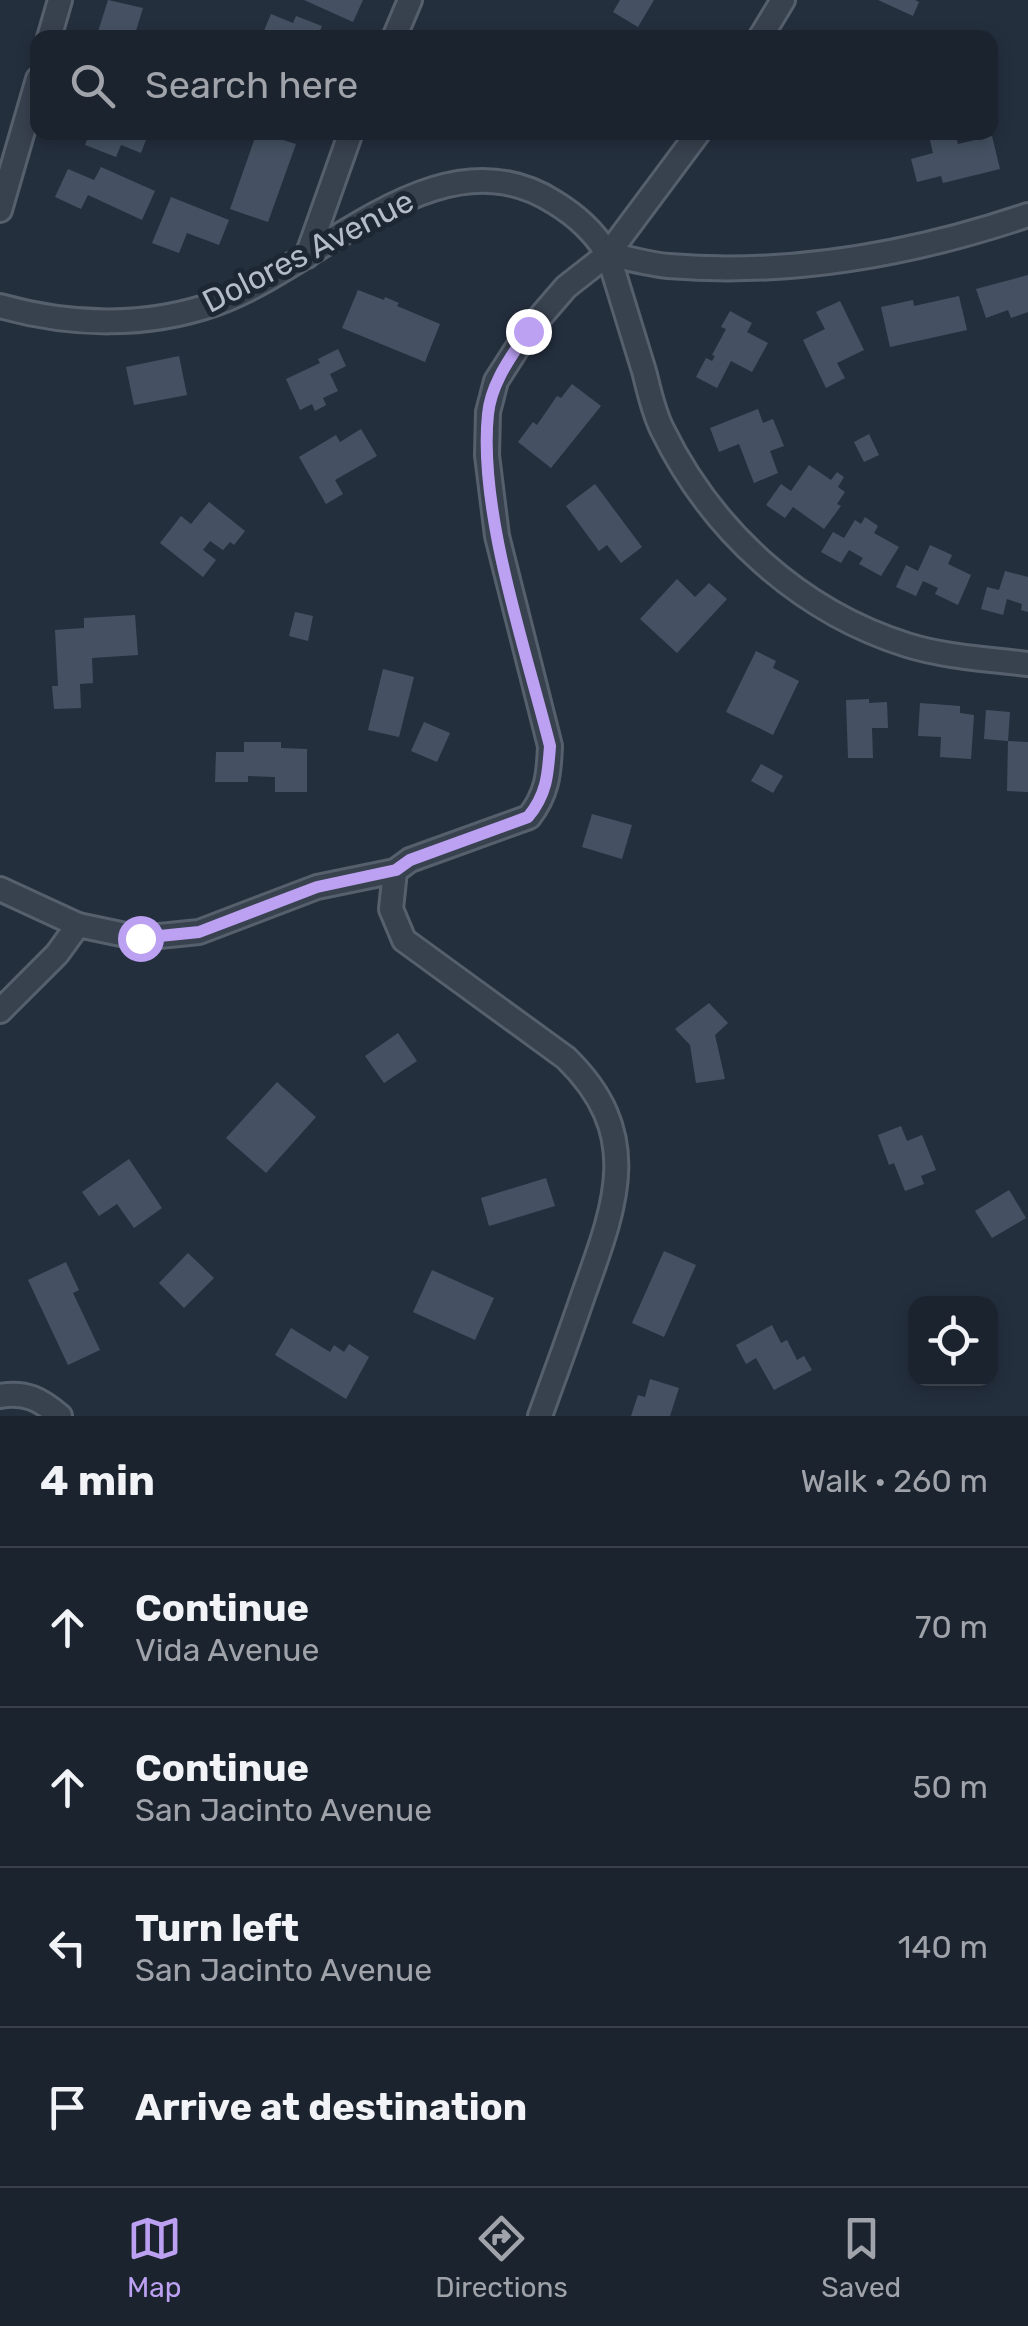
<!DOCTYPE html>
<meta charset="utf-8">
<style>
:root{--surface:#1b232e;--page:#282f3a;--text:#f1f3f6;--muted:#a0a4aa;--line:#39404a;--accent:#bca0f2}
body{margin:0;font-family:Rubik,sans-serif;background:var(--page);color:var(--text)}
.controls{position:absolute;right:30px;bottom:30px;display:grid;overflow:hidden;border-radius:20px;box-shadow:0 5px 15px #0003}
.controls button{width:90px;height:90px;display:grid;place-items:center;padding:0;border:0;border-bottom:2px solid var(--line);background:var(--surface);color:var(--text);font:50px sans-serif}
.stop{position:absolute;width:30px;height:30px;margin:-22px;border:8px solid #bca0f2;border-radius:50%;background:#fff}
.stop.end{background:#bca0f2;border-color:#fff;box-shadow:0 2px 10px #0008}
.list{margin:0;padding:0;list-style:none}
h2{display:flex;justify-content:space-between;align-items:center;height:130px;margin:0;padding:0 40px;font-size:42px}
h2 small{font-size:32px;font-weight:400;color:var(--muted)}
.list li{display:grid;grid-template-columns:65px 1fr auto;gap:30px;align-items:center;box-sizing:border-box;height:160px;padding:0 40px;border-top:2px solid var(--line)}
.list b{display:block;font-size:38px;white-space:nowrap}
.list p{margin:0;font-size:32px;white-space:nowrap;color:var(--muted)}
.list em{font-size:32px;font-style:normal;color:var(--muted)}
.icon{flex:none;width:55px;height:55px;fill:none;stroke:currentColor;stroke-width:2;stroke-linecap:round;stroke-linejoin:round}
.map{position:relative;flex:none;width:1028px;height:1416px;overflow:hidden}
.search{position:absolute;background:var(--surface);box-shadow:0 5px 15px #0003;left:30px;right:30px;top:30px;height:110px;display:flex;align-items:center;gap:25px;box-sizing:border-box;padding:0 35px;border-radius:20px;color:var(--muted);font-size:38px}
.sheet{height:770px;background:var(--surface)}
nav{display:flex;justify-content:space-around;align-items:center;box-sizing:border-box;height:140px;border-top:2px solid var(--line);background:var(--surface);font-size:28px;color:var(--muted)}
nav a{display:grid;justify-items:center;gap:5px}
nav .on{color:var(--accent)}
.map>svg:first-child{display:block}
.building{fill:#455162}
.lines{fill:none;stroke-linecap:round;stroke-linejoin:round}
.minor-casing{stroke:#565f6c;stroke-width:28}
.minor{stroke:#38414e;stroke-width:22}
.route{stroke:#bca0f2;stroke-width:12}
.labels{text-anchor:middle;stroke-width:10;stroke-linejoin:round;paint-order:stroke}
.street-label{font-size:32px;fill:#b4bcc9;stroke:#1d2633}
</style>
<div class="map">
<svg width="1028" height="1416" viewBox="0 0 1028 1416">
<rect width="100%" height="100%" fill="#242f3e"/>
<g class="building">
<path d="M108 0 143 8 134 37 122 33 121 38H96Z"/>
<path d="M304 0H363L353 22Z"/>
<path d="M620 0H654L638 27 613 12Z"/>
<path d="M878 0H915L919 2 913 16Z"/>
<path d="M271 14 293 23 296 16 322 26 317 38H261Z"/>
<path d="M90 132H149L141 153 121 145 116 157 85 145Z"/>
<path d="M257 132 296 144 268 222 230 209Z"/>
<path d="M928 132H955L958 144 992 136 1000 169 943 183 941 176 917 182 911 159 933 153Z"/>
<path d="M101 167 155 191 142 220 88 195 81 209 55 197 68 169 94 180Z"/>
<path d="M171 197 229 220 219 245 187 233 179 253 152 243Z"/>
<path d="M1028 275V312L1011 318 1008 310 986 318 976 289Z"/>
<path d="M358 290 384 300 385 297 399 303 397 306 440 324 425 362 342 328Z"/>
<path d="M959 296 967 330 890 347 881 307 913 300 914 306Z"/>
<path d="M840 301 864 350 837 363 845 378 826 388 803 340 825 329 816 312Z"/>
<path d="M730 311 752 323 747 332 768 343 752 372 731 361 717 388 696 377 706 358 712 361 715 356 712 355 726 329 721 327Z"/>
<path d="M338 349 346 366 330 374 338 391 323 398 326 405 315 411 312 404 300 410 286 379 320 363 318 359Z"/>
<path d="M179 356 187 395 134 405 126 367Z"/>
<path d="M572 384 601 406 551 468 518 442 533 422 537 425 557 396 561 398Z"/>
<path d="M758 409 763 423 773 419 784 446 770 451 778 473 754 483 739 444 719 452 710 428Z"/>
<path d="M361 429 377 456 335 480 343 494 326 504 299 457 336 435 340 442Z"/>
<path d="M869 434 879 455 864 462 854 442Z"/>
<path d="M809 465 831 480 837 472 844 477 838 487 845 492 837 504 841 506 824 529 793 507 785 518 766 505 781 484 791 491Z"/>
<path d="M595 484 642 547 621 563 607 545 599 551 566 506Z"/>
<path d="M209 502 245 531 234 545 230 542 223 550 210 541 203 550 216 560 203 577 160 543 181 516 191 524Z"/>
<path d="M865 517 878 526 874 533 899 547 881 576 859 564 863 558 849 550 841 563 821 552 833 532 844 538 855 520 861 524Z"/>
<path d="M930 545 952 555 948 564 971 575 958 605 935 594 938 588 923 581 916 596 896 587 906 565 918 571Z"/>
<path d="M1005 571 1028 577V612L1021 610 1022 604 1007 599 1003 615 981 609 987 587 999 590Z"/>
<path d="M677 579 695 597 709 583 727 599 677 653 640 619Z"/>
<path d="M295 612 313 616 308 641 289 636Z"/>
<path d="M135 615 138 655 92 658 93 683 80 684 81 708 54 709 52 686H58L55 630 84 628V618Z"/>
<path d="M756 651 776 661 773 668 799 681 773 735 726 712Z"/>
<path d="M383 669 414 677 399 737 368 730Z"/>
<path d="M869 699V703L887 702 888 728H872L873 758H848L846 700Z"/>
<path d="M920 703 960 706V713L974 715 971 759 940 757 941 737 918 736Z"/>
<path d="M986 710 1010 712 1008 741 984 739Z"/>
<path d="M424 722 450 733 437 762 411 751Z"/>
<path d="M1008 741 1028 742V792L1007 791Z"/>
<path d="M244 742H281V748L307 749V792H275V777L248 776V782H215L216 752H244Z"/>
<path d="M761 764 783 776 773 793 751 781Z"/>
<path d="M592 814 632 825 622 859 582 847Z"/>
<path d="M709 1003 728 1023 715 1035 725 1079 696 1083 690 1045 675 1029Z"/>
<path d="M398 1033 417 1061 384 1083 365 1056Z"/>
<path d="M277 1082 316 1117 266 1173 226 1138Z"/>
<path d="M901 1126 907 1141 922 1135 936 1170 921 1176 924 1184 905 1191 894 1163 889 1165 878 1135Z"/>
<path d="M129 1159 162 1208 134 1228 117 1204 99 1216 82 1192Z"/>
<path d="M546 1178 555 1206 489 1226 481 1198Z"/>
<path d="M1009 1190 1026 1218 992 1238 975 1211Z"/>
<path d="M664 1251 696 1265 664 1337 632 1323Z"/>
<path d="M188 1253 214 1278 184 1308 159 1283Z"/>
<path d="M66 1262 79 1290 73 1293 100 1350 68 1365 28 1280Z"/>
<path d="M432 1270 494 1298 475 1340 413 1312Z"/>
<path d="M772 1325 781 1343 787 1340 797 1360 804 1356 812 1370 774 1390 756 1358 746 1364 736 1345Z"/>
<path d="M291 1328 330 1352 334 1345 344 1352 349 1344 369 1357 346 1399 275 1355Z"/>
<path d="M650 1379 679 1388 670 1416H631L638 1395 645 1397Z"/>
</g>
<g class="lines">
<g class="minor-casing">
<g id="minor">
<path d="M49 38 60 0"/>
<path d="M394 38 410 0"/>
<path d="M760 38 783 0"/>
<path d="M0 210 38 79"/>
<path d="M608 254C627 258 648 264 668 266 790 276 913 254 1028 215"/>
<path d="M307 256 351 132"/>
<path d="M0 306C71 326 147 328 217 303 322 265 439 129 554 202 577 216 593 231 608 254 620 293 632 332 644 371 649 390 653 411 662 429 711 530 799 611 907 645 945 657 988 659 1028 664"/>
<path d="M0 889 78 925"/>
<path d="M0 1011 57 954 78 925 140 938 199 932 317 887 395 871"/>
<path d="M0 1396C26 1391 41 1400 60 1416"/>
<path d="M540 1416C555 1375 570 1334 584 1293 616 1204 644 1134 566 1058L404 940 391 909 395 871 410 860 529 817C547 794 549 774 550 746L497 536 487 455 488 412 496 381 528 331 566 287 608 254 699 132"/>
</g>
</g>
<use href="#minor" class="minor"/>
</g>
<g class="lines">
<path class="route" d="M140 938 199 932 317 887 396 870 410 860 528 817C547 794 548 774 550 746 526 650 478 511 488 414 491 383 511 357 528 331"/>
</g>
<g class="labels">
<g class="street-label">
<text transform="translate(308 251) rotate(-27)" y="11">Dolores Avenue</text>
</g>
</g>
</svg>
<div class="controls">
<button><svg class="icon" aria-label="locate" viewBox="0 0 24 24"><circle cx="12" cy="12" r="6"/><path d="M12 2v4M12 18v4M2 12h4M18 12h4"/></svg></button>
</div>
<div class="stop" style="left:140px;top:938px"></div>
<div class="stop end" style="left:528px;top:331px"></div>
<div class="search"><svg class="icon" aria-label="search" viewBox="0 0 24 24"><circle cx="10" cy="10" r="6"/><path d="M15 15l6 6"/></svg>Search here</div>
</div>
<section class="sheet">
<h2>4 min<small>Walk · 260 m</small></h2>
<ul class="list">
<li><svg class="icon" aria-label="ahead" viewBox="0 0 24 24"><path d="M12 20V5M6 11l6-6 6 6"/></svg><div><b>Continue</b><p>Vida Avenue</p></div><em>70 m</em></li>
<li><svg class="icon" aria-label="ahead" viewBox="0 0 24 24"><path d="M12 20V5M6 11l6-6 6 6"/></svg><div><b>Continue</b><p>San Jacinto Avenue</p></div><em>50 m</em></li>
<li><svg class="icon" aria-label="left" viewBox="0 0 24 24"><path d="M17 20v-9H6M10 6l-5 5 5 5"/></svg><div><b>Turn left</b><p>San Jacinto Avenue</p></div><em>140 m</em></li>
<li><svg class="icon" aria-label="arrive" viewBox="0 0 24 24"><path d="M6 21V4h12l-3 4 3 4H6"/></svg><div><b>Arrive at destination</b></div></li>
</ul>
</section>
<nav>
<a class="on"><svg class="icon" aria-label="map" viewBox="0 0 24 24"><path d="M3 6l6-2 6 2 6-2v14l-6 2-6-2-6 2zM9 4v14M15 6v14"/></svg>Map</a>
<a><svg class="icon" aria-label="directions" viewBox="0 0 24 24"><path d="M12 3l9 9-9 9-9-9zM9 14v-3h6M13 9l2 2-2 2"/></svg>Directions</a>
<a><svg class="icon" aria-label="saved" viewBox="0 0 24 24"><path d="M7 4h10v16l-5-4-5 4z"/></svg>Saved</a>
</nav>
